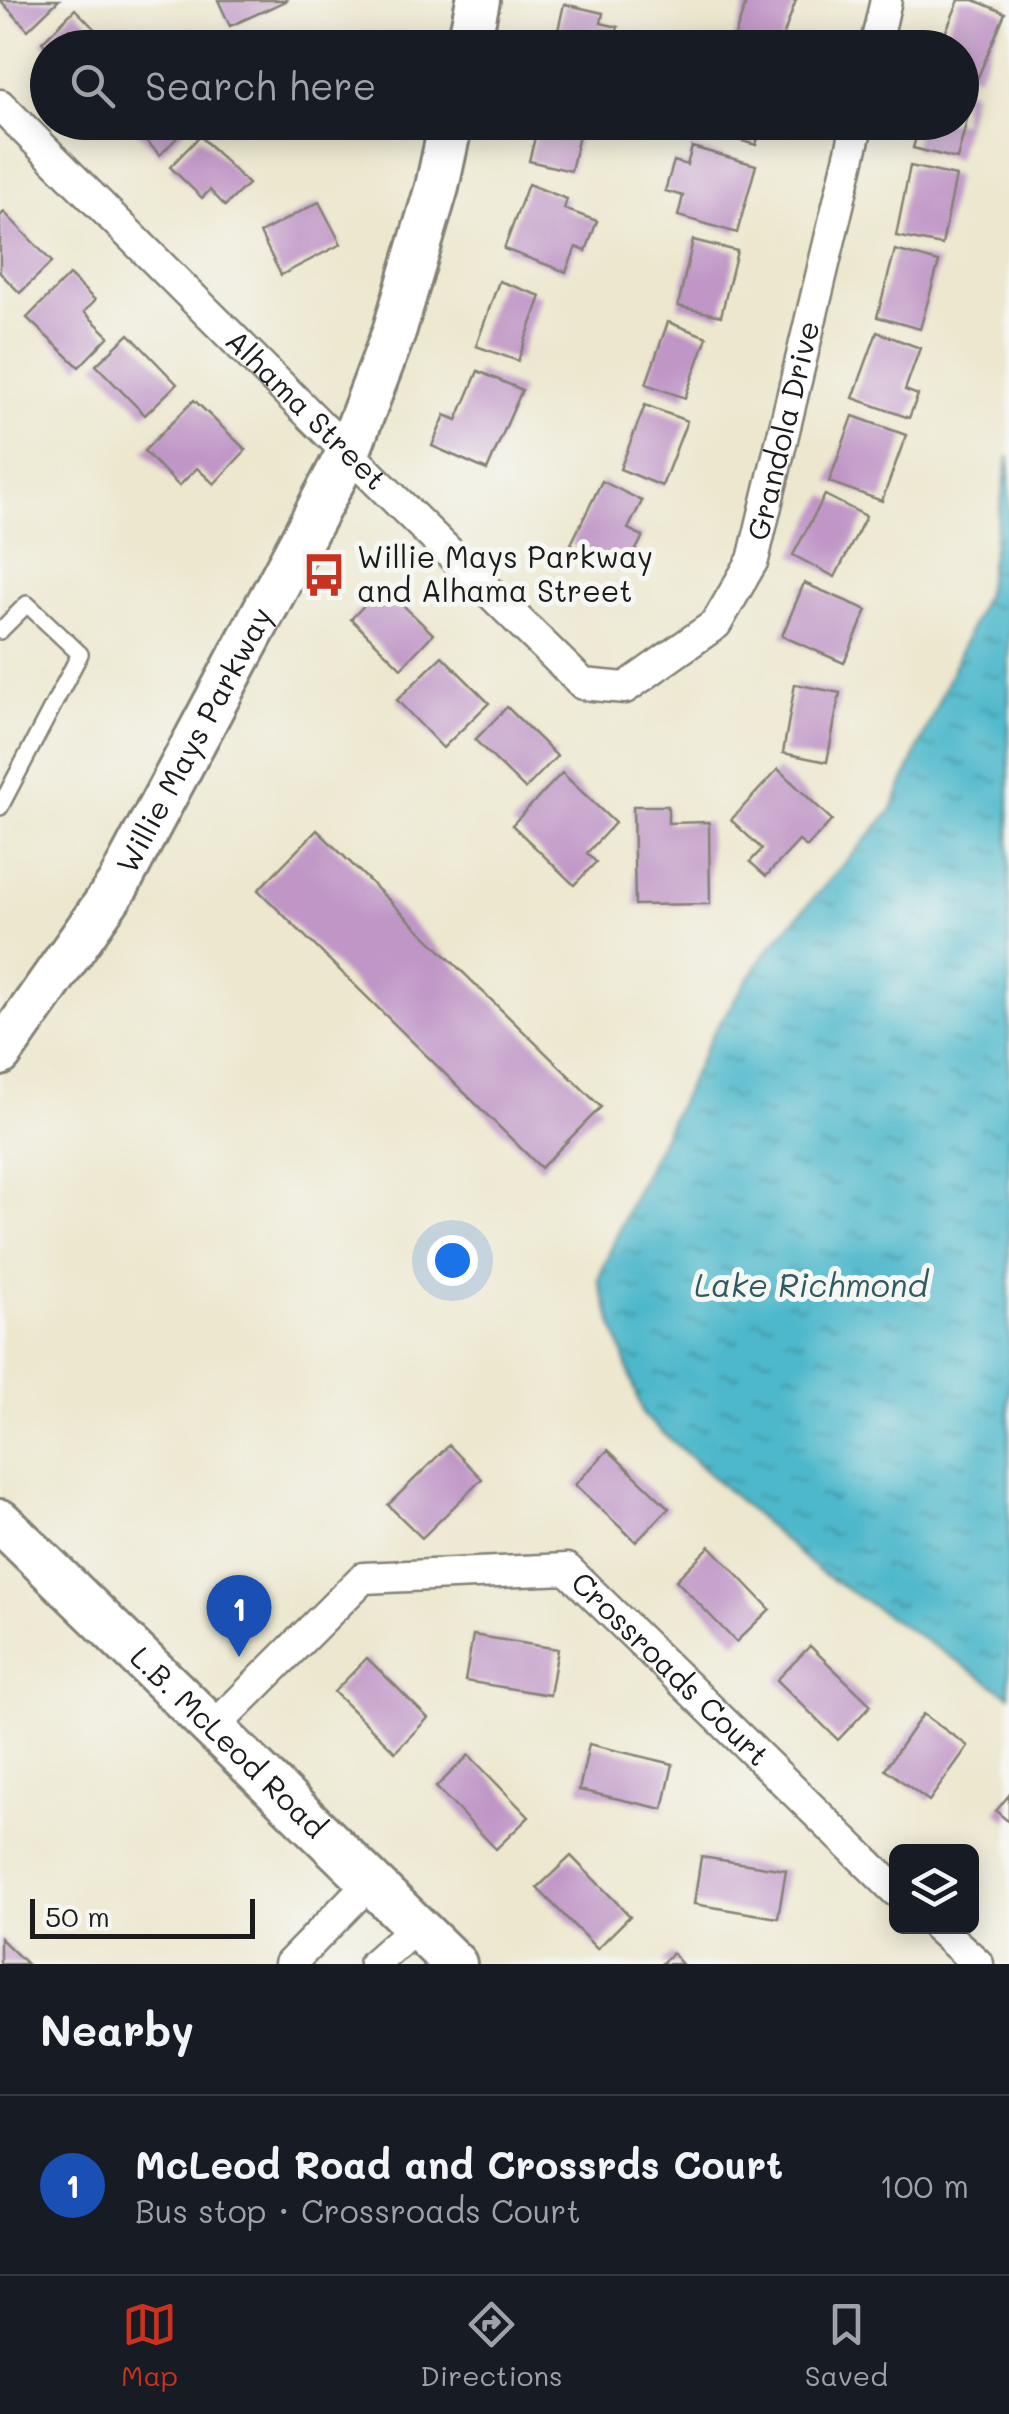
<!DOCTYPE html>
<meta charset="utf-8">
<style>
:root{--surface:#171b24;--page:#20242c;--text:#f1f3f6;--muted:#9ea1a6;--line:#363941;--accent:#c8321e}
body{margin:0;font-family:Mali,sans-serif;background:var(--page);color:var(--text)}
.controls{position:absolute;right:30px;bottom:30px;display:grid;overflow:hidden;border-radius:15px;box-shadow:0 5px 25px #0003}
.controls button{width:90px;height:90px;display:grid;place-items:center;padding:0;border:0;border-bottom:2px solid var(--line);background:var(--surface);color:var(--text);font:50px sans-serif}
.scale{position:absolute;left:30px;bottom:25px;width:225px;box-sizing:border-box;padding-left:10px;border:5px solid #1c1c1c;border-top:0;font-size:28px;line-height:35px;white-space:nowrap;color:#1c1c1c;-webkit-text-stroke:8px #f6f6f2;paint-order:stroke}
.you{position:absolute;left:452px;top:1260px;width:35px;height:35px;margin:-25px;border:8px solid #fff;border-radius:50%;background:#1a73e8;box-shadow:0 0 0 15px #1a73e833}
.badge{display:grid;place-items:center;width:65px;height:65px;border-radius:50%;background:var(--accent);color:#fff;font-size:32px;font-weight:700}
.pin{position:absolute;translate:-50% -82px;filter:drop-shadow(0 2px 5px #0008)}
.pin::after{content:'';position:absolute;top:52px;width:35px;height:30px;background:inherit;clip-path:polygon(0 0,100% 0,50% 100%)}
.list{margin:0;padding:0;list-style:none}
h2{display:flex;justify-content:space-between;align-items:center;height:130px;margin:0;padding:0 40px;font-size:42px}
h2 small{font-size:32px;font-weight:400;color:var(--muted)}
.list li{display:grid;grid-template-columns:65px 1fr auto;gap:30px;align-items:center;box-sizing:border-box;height:180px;padding:0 40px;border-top:2px solid var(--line)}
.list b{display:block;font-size:38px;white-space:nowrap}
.list p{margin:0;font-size:32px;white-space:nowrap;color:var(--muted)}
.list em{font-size:32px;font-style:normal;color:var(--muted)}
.icon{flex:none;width:55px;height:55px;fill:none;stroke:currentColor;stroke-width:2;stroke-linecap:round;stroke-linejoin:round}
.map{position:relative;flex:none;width:1009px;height:1964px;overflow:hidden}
.search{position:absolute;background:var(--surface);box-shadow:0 5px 25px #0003;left:30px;right:30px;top:30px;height:110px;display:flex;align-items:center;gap:25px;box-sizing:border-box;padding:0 35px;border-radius:55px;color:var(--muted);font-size:38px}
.sheet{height:310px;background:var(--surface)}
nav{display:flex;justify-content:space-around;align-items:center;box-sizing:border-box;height:140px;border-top:2px solid var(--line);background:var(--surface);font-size:28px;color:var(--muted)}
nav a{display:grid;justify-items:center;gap:5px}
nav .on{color:var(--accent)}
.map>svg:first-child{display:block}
.water{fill:url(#water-ripples);stroke:#356a74;stroke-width:2.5}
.building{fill:#c096c6}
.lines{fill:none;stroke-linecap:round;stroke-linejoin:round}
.lane-casing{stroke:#848275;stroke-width:20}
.street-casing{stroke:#848275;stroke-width:35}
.secondary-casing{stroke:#848275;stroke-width:48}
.lane{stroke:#fff;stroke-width:15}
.street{stroke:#fff;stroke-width:30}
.secondary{stroke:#fff;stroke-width:42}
.labels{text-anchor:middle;stroke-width:10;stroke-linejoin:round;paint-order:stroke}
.street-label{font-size:30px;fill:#1c1c1c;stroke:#f6f6f2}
.poi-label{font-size:30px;fill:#1c1c1c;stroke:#f6f6f2;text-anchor:start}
.water-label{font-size:32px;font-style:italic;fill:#305a62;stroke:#f6f6f2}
</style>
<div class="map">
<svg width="1009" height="1964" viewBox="0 0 1009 1964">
<defs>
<pattern id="water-ripples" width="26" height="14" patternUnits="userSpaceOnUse" patternTransform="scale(2.5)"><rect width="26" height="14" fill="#4eb8cb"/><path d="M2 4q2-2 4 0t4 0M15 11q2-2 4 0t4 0" fill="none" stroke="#4095a4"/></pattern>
</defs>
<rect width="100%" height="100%" fill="#f6f6f2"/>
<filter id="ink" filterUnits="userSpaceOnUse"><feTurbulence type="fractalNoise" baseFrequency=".01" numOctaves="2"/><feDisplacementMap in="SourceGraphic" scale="20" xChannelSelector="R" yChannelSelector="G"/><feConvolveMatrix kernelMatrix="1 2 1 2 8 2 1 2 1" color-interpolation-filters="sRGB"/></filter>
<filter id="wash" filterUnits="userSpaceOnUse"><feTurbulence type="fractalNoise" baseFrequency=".0048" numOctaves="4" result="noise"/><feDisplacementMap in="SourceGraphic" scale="40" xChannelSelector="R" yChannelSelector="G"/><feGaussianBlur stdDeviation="2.25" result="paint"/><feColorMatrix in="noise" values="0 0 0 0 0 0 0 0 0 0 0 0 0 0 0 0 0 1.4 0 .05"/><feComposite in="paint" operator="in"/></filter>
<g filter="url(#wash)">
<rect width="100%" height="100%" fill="#ece7ce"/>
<path class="water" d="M1009 456V1695L817 1570 644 1416 598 1280 629 1206 713 1033 765 953 891 811 985 594Z"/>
<g id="blocks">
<g class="building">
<path d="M0 0H59L28 30Z"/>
<path d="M218 0H288L230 26Z"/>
<path d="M747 0H796L779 48H750L733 41Z"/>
<path d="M959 0H974L1005 13 978 77 962 70V48H939Z"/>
<path d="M564 4 603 13 601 23 618 27 613 48H554Z"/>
<path d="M75 9 113 48H47L42 42Z"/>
<path d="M310 36 351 46V48H307Z"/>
<path d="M962 89 974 92 957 159 913 148 920 122H962Z"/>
<path d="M140 122H192L160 155 134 129Z"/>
<path d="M539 122H582L571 171 529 161Z"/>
<path d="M698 122H762L756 145 697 128Z"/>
<path d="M200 136 248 184 225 206 210 190 202 198 170 167Z"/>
<path d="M692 147 756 165 737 233 678 216 683 196 665 191 674 161 687 165Z"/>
<path d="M910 166 956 176 942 245 896 236Z"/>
<path d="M528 184 567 199 564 209 597 221 586 251 576 247 566 272 504 249Z"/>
<path d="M319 202 341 244 281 275 260 233Z"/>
<path d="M4 212 52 262 20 293 0 273V216Z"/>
<path d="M693 240 737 251 721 316 678 306Z"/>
<path d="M895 250 939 262 920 329 877 317Z"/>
<path d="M69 275 95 300 84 312 109 336 79 367 27 318Z"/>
<path d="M499 281 541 296 518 361 476 346Z"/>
<path d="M668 322 707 337 685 398 646 384Z"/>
<path d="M877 332 920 348 905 390 918 395 909 418 853 398Z"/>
<path d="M129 334 177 384 145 415 96 365Z"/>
<path d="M478 371 522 390 487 470 432 446 445 415 457 420Z"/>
<path d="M194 400 246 450 214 484 197 468 179 486 144 451Z"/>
<path d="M645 405 687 421 662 486 620 469Z"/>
<path d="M853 416 906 435 882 501 829 482Z"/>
<path d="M602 481 642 501 628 529 643 536 625 571 571 544Z"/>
<path d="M825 495 866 516 835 577 793 555Z"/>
<path d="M804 583 867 610 844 663 782 636Z"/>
<path d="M383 586 433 634 401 668 351 619Z"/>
<path d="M442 656 489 703 443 748 397 700Z"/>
<path d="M795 684 840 693 827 762 783 753Z"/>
<path d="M507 707 557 756 525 789 475 740Z"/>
<path d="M778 769 832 820 807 847 799 841 766 876 750 862 762 849 731 820Z"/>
<path d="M562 773 615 823 587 853 596 862 574 885 512 825Z"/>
<path d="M633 806H668V823L709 822 710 904 635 905Z"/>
<path d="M317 830 601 1107 541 1168 258 890Z"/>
<path d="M449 1445 482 1479 422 1538 388 1505Z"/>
<path d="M608 1450 669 1508 636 1542 575 1485Z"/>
<path d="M710 1546 770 1609 736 1642 676 1580Z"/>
<path d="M473 1635 558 1649 550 1695 465 1681Z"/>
<path d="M810 1646 871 1705 838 1740 777 1680Z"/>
<path d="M367 1658 428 1718 395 1752 334 1692Z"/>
<path d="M923 1714 968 1746 929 1801 885 1769Z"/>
<path d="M589 1744 673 1764 663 1809 579 1790Z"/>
<path d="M469 1755 529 1817 496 1849 436 1787Z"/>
<path d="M1009 1795V1822L996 1811Z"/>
<path d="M571 1856 630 1916 597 1949 537 1888Z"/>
<path d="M701 1857 786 1870 778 1918 694 1904Z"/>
<path d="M0 1938 27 1964H0Z"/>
<path d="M672 1953 682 1964H661Z"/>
</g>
</g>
</g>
<g filter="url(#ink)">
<use href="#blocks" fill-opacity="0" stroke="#848275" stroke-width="2.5"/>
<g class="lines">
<g class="lane-casing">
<path id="lane" d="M0 631 27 604 80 654 0 807"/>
</g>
<g class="street-casing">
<g id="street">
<path d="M875 48 886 0"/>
<path id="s1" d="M0 105 348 453 583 684 625 688 716 624 753 560 858 122"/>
<path id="s2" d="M213 1728 363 1578 567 1569 896 1891"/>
<path d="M936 1926 978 1964"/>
<path d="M290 1964 371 1881"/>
<path d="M374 1964 417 1926"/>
</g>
</g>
<g class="secondary-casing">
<g id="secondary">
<path d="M468 48 478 0"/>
<path id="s3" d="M0 1054 118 885 348 453 394 332 437 187 451 122"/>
<path id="s4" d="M0 1521 455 1964"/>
</g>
</g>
<use href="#lane" class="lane"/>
<use href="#street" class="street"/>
<use href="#secondary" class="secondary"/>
</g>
</g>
<defs>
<g id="bus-bare" transform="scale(3.45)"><path d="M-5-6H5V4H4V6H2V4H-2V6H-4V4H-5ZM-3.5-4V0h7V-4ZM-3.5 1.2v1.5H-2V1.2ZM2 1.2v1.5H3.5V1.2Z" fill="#c8321e" stroke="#f6f6f2" stroke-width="2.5" paint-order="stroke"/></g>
</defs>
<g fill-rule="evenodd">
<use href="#bus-bare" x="324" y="575"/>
</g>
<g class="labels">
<g class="street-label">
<text dy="10" stroke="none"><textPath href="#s1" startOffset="432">Alhama Street</textPath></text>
<text dy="10" stroke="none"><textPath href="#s1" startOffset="1182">Grandola Drive</textPath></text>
<text dy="10" stroke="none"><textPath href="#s3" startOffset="370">Willie Mays Parkway</textPath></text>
<text dy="10" stroke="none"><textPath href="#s2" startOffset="560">Crossroads Court</textPath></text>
<text dy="10" stroke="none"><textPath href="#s4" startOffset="318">L.B. McLeod Road</textPath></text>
</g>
<g class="poi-label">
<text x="357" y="568">Willie Mays Parkway<tspan x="357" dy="34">and Alhama Street</tspan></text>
</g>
<g class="water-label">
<text x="811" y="1297">Lake Richmond</text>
</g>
</g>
</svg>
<div class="controls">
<button><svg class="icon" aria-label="layers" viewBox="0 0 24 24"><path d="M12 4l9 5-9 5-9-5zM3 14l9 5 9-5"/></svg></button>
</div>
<div class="scale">50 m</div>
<div class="you"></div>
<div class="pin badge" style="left:239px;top:1657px;background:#1a4fb4">1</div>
<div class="search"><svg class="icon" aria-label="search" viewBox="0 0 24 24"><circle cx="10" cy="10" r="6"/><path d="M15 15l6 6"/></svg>Search here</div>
</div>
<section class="sheet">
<h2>Nearby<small></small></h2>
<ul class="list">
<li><span class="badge" style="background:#1a4fb4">1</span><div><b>McLeod Road and Crossrds Court</b><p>Bus stop · Crossroads Court</p></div><em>100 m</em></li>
</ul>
</section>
<nav>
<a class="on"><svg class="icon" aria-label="map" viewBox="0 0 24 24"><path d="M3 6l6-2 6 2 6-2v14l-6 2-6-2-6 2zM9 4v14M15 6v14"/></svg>Map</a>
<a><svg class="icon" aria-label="directions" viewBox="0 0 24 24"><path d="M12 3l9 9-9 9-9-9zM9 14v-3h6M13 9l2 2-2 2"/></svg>Directions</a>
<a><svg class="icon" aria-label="saved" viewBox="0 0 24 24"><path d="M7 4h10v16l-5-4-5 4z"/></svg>Saved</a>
</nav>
